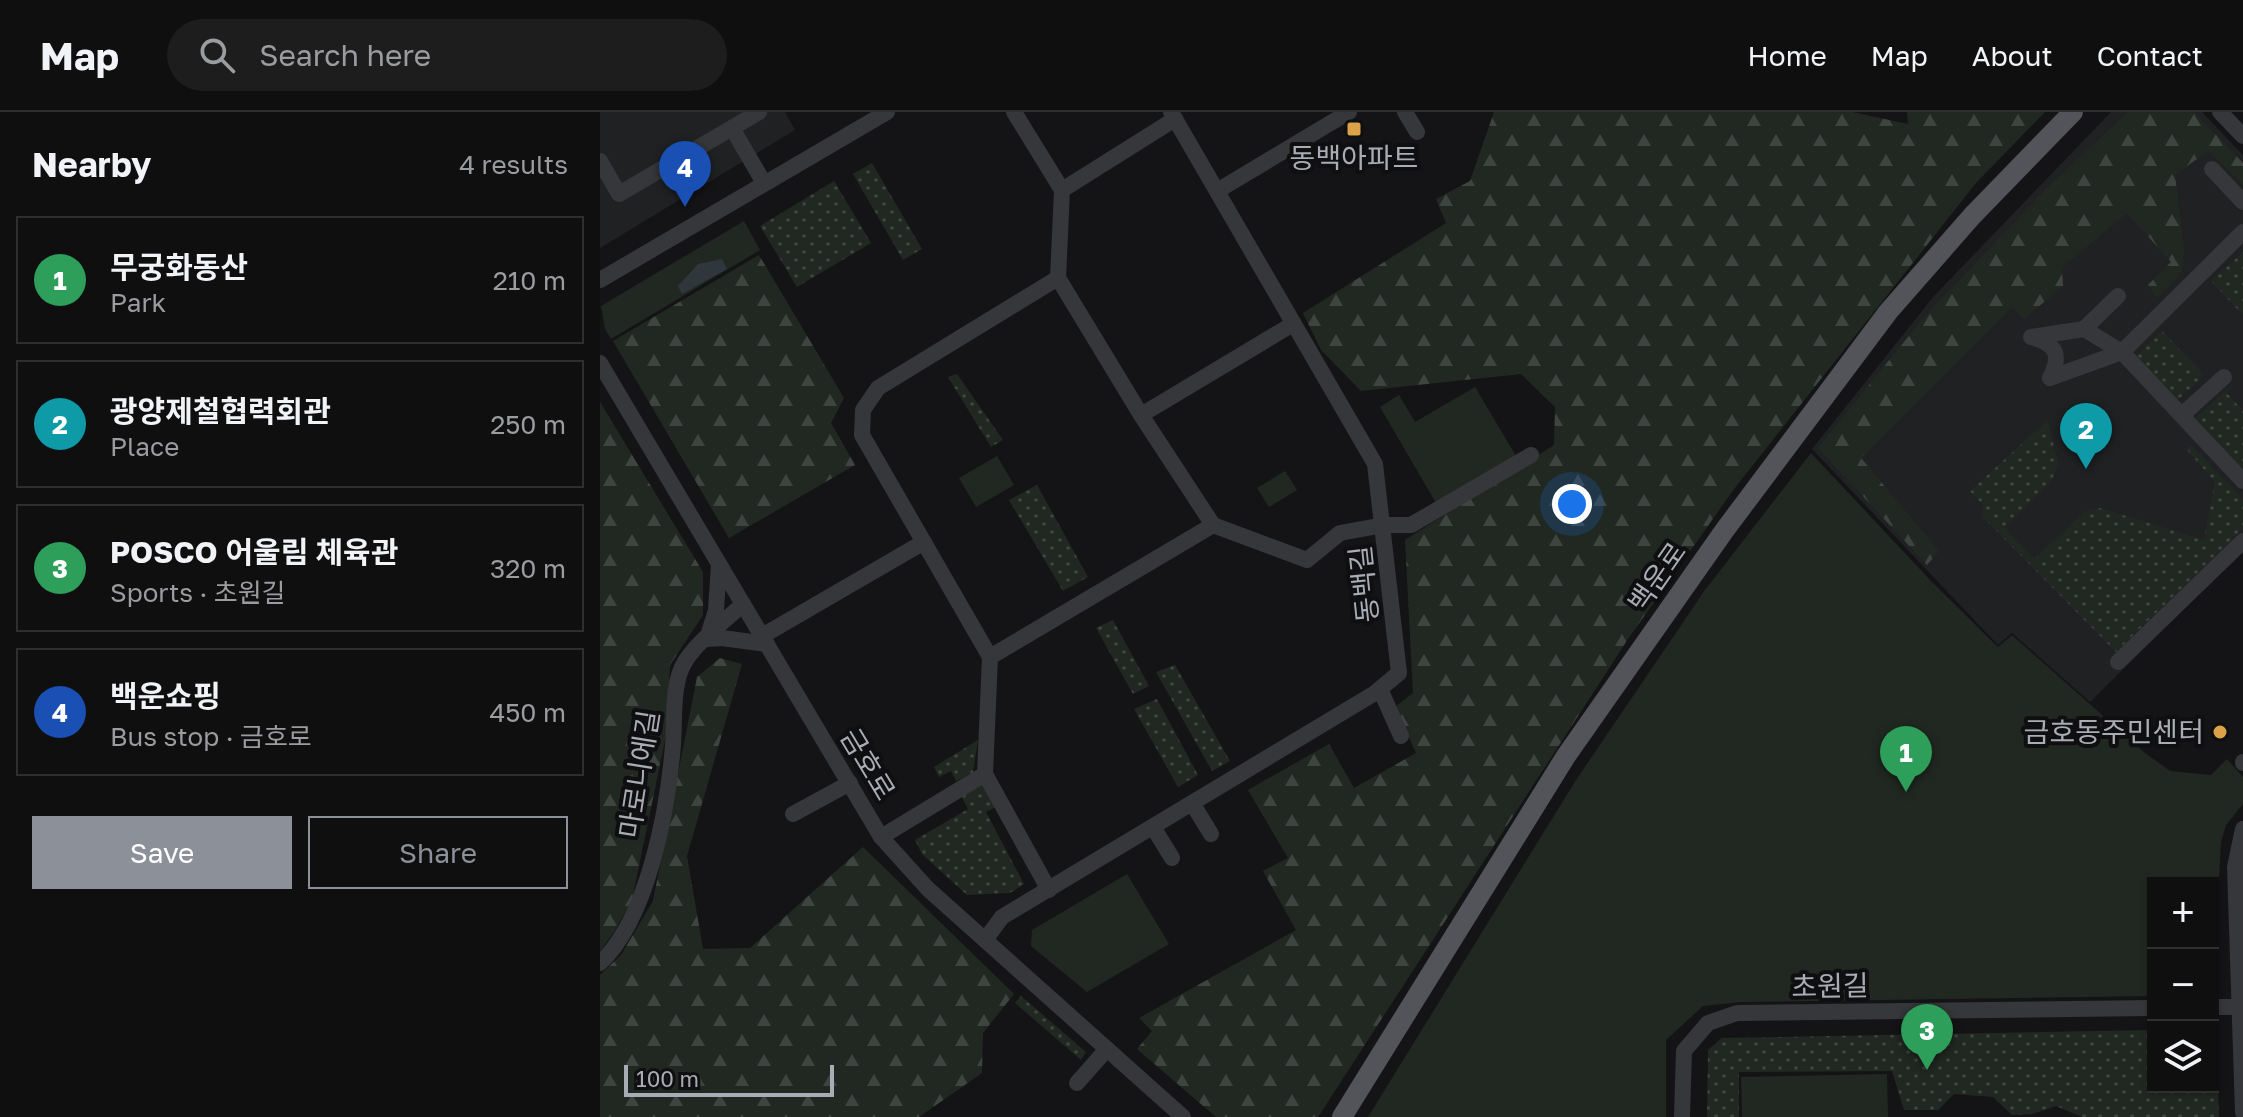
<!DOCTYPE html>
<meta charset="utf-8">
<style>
:root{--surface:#0f0f10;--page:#1d1d1e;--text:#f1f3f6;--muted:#9b9c9f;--line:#2f2f30;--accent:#8c9099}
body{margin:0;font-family:"Golos Text","Noto Sans KR",sans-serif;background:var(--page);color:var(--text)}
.controls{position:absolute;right:24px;bottom:24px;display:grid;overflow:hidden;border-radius:0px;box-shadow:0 2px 6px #0004}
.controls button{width:72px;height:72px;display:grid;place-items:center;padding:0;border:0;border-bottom:2px solid var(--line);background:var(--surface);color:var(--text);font:40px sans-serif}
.scale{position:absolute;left:24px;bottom:20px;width:210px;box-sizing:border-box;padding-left:8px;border:4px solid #a8acb4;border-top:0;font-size:22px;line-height:28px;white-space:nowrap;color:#a8acb4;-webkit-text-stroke:6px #0f0f11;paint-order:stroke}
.you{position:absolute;left:972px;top:392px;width:28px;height:28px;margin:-20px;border:6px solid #fff;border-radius:50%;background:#1a73e8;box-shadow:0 0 0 12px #1a73e833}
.badge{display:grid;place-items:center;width:52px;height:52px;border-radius:50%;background:var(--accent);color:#fff;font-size:26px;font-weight:700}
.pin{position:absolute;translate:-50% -66px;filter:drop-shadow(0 2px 4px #0008)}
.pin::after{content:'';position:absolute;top:42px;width:28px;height:24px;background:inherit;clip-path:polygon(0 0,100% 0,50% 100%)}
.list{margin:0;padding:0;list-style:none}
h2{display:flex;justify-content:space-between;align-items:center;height:104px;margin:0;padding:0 32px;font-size:34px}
h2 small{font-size:26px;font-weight:400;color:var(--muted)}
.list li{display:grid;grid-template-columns:52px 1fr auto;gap:24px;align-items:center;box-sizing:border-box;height:128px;margin:0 16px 16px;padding:0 16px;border:2px solid var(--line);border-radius:0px}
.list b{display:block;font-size:30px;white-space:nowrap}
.list p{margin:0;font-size:26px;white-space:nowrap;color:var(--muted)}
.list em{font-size:26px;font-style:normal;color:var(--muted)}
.actions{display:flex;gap:16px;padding:24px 32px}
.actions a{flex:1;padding:18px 0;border:2px solid var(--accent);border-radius:0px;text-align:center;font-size:28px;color:var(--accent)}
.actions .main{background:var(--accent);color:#fff}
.icon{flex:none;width:44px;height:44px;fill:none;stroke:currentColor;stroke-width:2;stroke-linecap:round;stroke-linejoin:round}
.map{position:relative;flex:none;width:1643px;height:1005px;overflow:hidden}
header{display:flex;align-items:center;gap:48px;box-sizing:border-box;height:112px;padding:0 40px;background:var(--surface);border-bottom:2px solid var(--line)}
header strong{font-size:38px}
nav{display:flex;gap:44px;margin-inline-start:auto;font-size:28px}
.search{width:560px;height:72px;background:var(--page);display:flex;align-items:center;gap:20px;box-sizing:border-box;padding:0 28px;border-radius:44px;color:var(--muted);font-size:30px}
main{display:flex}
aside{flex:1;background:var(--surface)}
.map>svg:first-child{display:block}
.built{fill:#202123}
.grass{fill:url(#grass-dots)}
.forest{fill:url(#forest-firs)}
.park{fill:#212821}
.water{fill:#2f373d}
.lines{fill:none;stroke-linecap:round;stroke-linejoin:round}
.minor{stroke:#36373a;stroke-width:16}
.major{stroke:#525459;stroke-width:20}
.poi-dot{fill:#dba247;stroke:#0f0f11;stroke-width:3}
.labels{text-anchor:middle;stroke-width:8;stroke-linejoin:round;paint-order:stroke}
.poi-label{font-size:28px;fill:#a8acb4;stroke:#0f0f11}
.street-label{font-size:28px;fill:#a8acb4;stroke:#0f0f11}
</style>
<header>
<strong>Map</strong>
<div class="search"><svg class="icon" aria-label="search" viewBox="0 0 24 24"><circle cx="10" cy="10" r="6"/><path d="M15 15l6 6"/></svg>Search here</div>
<nav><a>Home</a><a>Map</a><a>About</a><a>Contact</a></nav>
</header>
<main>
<aside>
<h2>Nearby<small>4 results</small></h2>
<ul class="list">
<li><span class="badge" style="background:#2e9e5b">1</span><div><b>무궁화동산</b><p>Park</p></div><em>210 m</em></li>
<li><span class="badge" style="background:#0f9aa8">2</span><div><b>광양제철협력회관</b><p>Place</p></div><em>250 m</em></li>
<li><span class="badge" style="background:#2e9e5b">3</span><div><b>POSCO 어울림 체육관</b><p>Sports · 초원길</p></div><em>320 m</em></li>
<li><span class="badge" style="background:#1a4fb4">4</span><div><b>백운쇼핑</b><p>Bus stop · 금호로</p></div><em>450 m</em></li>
</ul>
<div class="actions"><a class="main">Save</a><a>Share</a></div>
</aside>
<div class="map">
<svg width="1643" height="1005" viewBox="0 0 1643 1005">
<defs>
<pattern id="grass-dots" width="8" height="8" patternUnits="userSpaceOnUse" patternTransform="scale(2)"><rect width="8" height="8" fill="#212821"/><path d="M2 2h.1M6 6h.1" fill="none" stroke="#3e443f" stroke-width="1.8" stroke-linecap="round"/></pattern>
<pattern id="forest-firs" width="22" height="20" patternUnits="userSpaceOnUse" patternTransform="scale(2)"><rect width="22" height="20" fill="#212821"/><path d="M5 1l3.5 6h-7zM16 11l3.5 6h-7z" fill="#3e443f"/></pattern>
</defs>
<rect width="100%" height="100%" fill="#141416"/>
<g class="built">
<path d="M0 0H185L195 18 0 136Z"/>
<path d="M1511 0H1602L1643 43V439L1490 590 1412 521 1398 533 1212 337 1334 184Z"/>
</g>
<g class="grass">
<path d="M272 51 322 137 303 148 253 62Z"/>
<path d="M234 69 271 131 197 175 160 114Z"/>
<path d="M1643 140V203L1611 169Z"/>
<path d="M1562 219 1604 263 1578 288 1536 244Z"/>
<path d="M357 262 403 328 391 335 348 265Z"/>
<path d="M1625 279 1643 299V358L1596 306Z"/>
<path d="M1448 308 1458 352 1452 368 1404 415 1435 447 1484 400 1500 396 1604 428 1615 370 1587 338 1591 333 1643 387V416L1516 540 1383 405V393L1370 379Z"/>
<path d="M437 373 488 465 463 479 409 388Z"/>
<path d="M513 508 549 574 533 582 496 516Z"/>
<path d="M575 553 630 649 612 659 556 560Z"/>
<path d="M557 587 598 663 578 675 534 597Z"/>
<path d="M378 628 373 661 356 669 351 659 339 665 334 655Z"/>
<path d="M386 669 400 693 386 700 424 772 410 781 367 783 322 742 315 728 368 697 361 684Z"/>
<path d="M421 884 486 940 481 948 415 891Z"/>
<path d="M1553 918V975H1613V941L1617 944 1619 1005H1482L1456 994 1432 1002 1412 1003 1393 985 1354 982 1338 998H1304L1292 959 1139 960V1005H1107L1108 938 1122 926Z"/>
</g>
<g class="forest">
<path d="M894 0H1252L1308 12 1307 0H1445L1376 71 1134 377 1028 527 718 1005H616L537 937 552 919 539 906 696 818 663 759 688 746 648 678 729 632 754 676 816 641 795 595 813 581 805 428 954 333 955 295 921 262 761 279 721 238 703 201 846 111 836 87 870 69Z"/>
<path d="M1528 0H1594L1643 51V72L1608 39 1575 63 1584 136 1582 160 1557 185 1548 173 1571 150 1527 101 1462 155 1463 174 1424 207 1412 195 1261 346 1339 439 1327 453 1218 336 1325 204 1453 70Z"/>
<path d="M159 143 244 286 231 311 255 353 129 426 13 229Z"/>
<path d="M0 290 103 460V503L70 553 66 623 32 788 14 820 0 839Z"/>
<path d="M120 546 142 552 87 744 103 837 150 836 263 735 414 882 383 921 382 961 319 1005H0V863L21 843 53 789 97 565Z"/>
</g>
<g class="park">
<path d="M144 109 160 138 11 227 5 217 1 194Z"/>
<path d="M875 275 916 344 836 391 780 295 799 283 815 310Z"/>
<path d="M1211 341 1331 469 1398 535 1412 523 1545 641 1570 659 1611 663 1627 647 1643 665V692L1626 713 1621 730 1616 821 1613 824V771H1553L1551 884 1140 890 1103 894 1066 928V1005H768L976 668 1105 478Z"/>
<path d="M397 344 414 373 376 395 359 366Z"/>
<path d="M685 359 697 378 669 395 657 376Z"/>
<path d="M527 762 569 832 487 880 431 834 432 818Z"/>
<path d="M1287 962 1288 1005H1142L1141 965Z"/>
</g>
<path class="water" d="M122 147 127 157 82 182 78 174 98 152Z"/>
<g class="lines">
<g class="minor">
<path d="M414 0 462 78"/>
<path d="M805 0 817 20"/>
<path d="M1620 0 1643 24"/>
<path d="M575 7 462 78 458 166 541 303 613 413 707 448 740 421 784 413H811L931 343"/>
<path d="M132 16 164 71"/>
<path d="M0 49 19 82 159 0"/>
<path d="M1612 57 1643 90"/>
<path d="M617 79 749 0"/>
<path d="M0 168 287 0"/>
<path d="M1484 217 1518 184"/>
<path d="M1431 225 1484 217 1522 240 1643 369"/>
<path d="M1432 225C1458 233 1461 244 1450 266"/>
<path d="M0 251 281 725 328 777 583 1005"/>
<path d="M1450 266 1522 240 1643 120"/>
<path d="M541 303 693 212"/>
<path d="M1582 303 1624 265"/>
<path d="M119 452 116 498 107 527 122 526 167 532"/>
<path d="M162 524 324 430"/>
<path d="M390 545 262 323 263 298 278 276 458 166"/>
<path d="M1518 550 1643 429"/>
<path d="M780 577 801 624"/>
<path d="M1643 650V651"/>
<path d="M592 691 611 722"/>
<path d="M193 702 250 671"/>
<path d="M553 715 572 746"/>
<path d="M1643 717 1635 755 1643 1000"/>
<path d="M281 725 385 662"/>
<path d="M449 778 385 662 390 545 613 413"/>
<path d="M385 828 402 805 775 581 799 561 775 352 571 0"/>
<path d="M0 851C48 807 68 696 73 633 75 608 71 570 86 548 100 527 125 509 143 492"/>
<path d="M1613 895H1643"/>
<path d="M477 971 507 937"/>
<path d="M1082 1005 1084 939 1108 911 1137 901 1553 896"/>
</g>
<path class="major" d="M742 1005 966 644 1124 419 1288 200 1372 104 1473 0"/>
</g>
<g class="poi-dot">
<rect x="746" y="9" width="16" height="16" rx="4"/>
<circle cx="1620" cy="620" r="8"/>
</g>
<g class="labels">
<g class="poi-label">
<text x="754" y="56">동백아파트</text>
<text x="1604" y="630" text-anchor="end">금호동주민센터</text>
</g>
<g class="street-label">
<text transform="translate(1057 465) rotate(-55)" y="10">백운로</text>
<text transform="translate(764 472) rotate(-96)" y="10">동백길</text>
<text transform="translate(268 652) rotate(59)" y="10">금호로</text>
<text transform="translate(39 662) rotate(-81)" y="10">마로니에길</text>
<text transform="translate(1230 874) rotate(-1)" y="10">초원길</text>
</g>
</g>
</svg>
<div class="controls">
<button>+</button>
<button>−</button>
<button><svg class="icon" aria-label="layers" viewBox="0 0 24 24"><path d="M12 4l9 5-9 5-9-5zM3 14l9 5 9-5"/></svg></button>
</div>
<div class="scale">100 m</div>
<div class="you"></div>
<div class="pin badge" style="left:1306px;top:680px;background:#2e9e5b">1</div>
<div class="pin badge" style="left:1486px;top:357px;background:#0f9aa8">2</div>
<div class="pin badge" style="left:1327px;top:958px;background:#2e9e5b">3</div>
<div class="pin badge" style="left:85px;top:95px;background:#1a4fb4">4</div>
</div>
</main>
